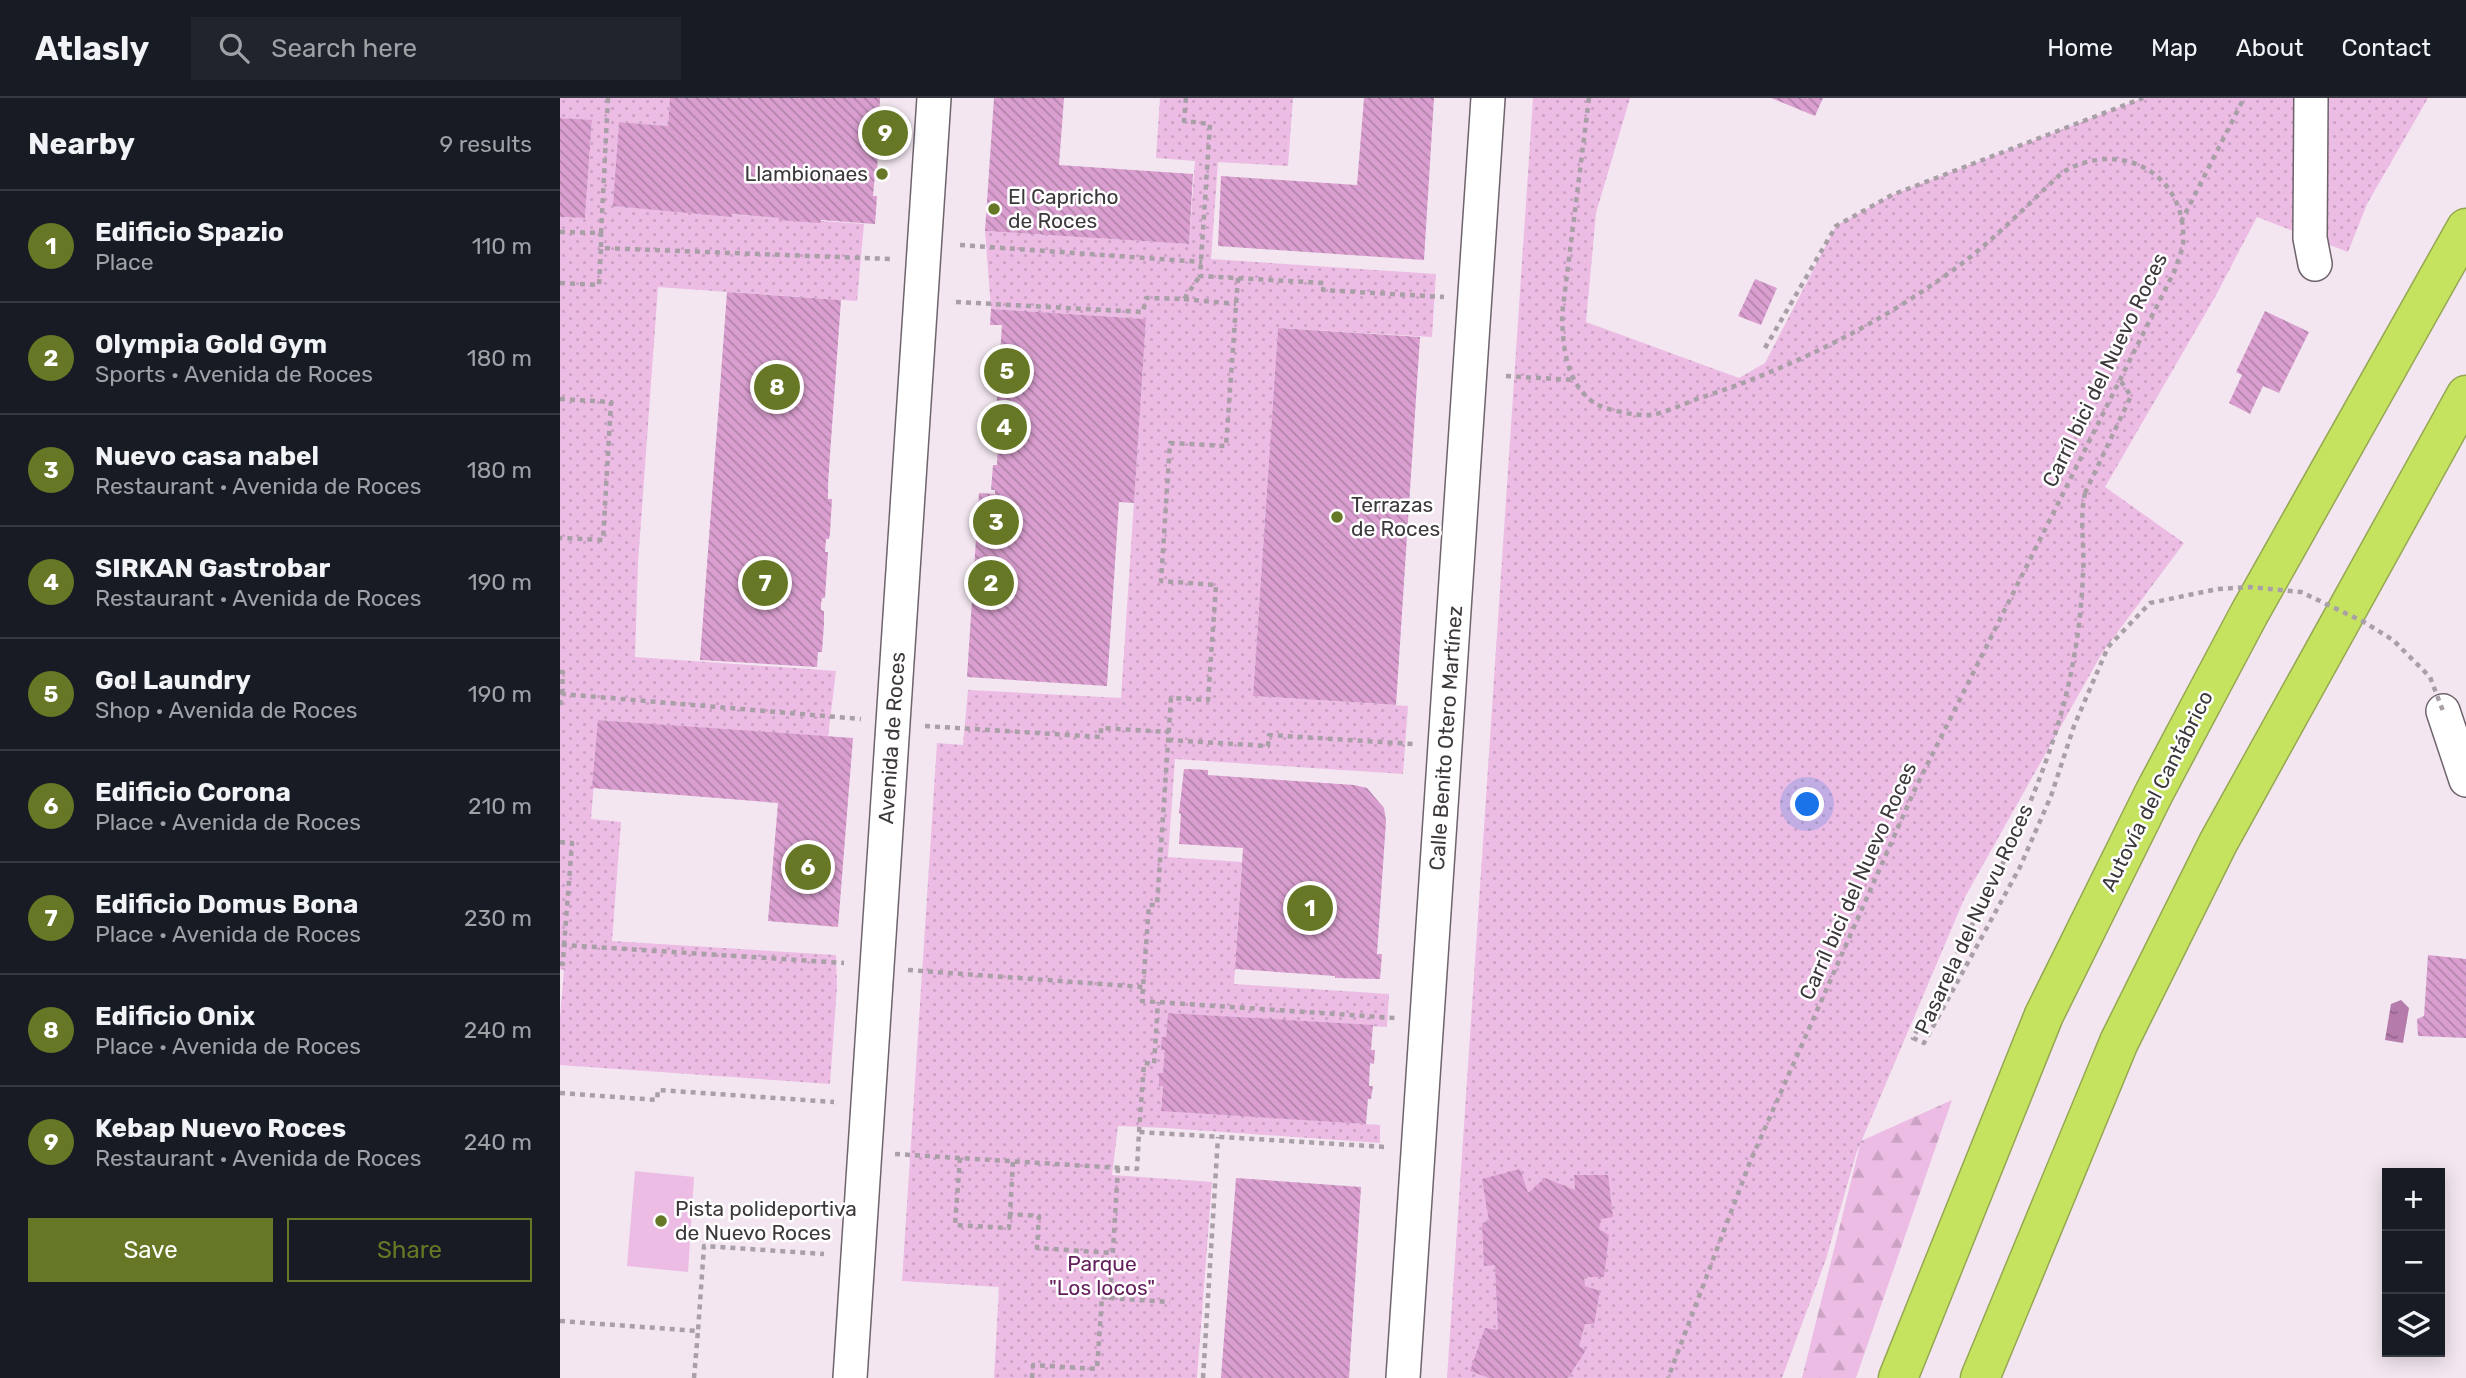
<!DOCTYPE html>
<meta charset="utf-8">
<style>
:root{--surface:#171b24;--page:#20242c;--text:#f1f3f6;--muted:#9ea1a6;--line:#363941;--accent:#667725}
body{margin:0;font-family:Rubik,sans-serif;background:var(--page);color:var(--text)}
.controls{position:absolute;right:21px;bottom:21px;display:grid;overflow:hidden;border-radius:0px;box-shadow:0 4px 18px #0003}
.controls button{width:63px;height:63px;display:grid;place-items:center;padding:0;border:0;border-bottom:2px solid var(--line);background:var(--surface);color:var(--text);font:35px sans-serif}
.you{position:absolute;left:1248px;top:707px;width:24px;height:24px;margin:-18px;border:5px solid #fff;border-radius:50%;background:#1a73e8;box-shadow:0 0 0 10px #1a73e833}
.badge{display:grid;place-items:center;width:46px;height:46px;border-radius:50%;background:var(--accent);color:#fff;font-size:23px;font-weight:700}
.pin{position:absolute;translate:-50% -50%;border:4px solid #fff;box-shadow:0 2px 7px #0006}
.list{margin:0;padding:0;list-style:none}
h2{display:flex;justify-content:space-between;align-items:center;height:91px;margin:0;padding:0 28px;font-size:30px}
h2 small{font-size:23px;font-weight:400;color:var(--muted)}
.list li{display:grid;grid-template-columns:46px 1fr auto;gap:21px;align-items:center;box-sizing:border-box;height:112px;padding:0 28px;border-top:2px solid var(--line)}
.list b{display:block;font-size:26px;white-space:nowrap}
.list p{margin:0;font-size:23px;white-space:nowrap;color:var(--muted)}
.list em{font-size:23px;font-style:normal;color:var(--muted)}
.actions{display:flex;gap:14px;padding:21px 28px}
.actions a{flex:1;padding:16px 0;border:2px solid var(--accent);border-radius:0px;text-align:center;font-size:24px;color:var(--accent)}
.actions .main{background:var(--accent);color:#fff}
.icon{flex:none;width:38px;height:38px;fill:none;stroke:currentColor;stroke-width:2;stroke-linecap:round;stroke-linejoin:round}
.map{position:relative;flex:none;width:1906px;height:1280px;overflow:hidden}
header{display:flex;align-items:center;gap:42px;box-sizing:border-box;height:98px;padding:0 35px;background:var(--surface);border-bottom:2px solid var(--line)}
header strong{font-size:33px}
nav{display:flex;gap:38px;margin-inline-start:auto;font-size:24px}
.search{width:490px;height:63px;background:var(--page);display:flex;align-items:center;gap:18px;box-sizing:border-box;padding:0 24px;border-radius:0px;color:var(--muted);font-size:26px}
main{display:flex}
aside{flex:1;background:var(--surface)}
.map>svg:first-child{display:block}
.grass{fill:url(#grass-dots)}
.forest{fill:url(#forest-firs)}
.garden{fill:#ecbce4}
.water{fill:url(#water-ripples)}
.building{fill:url(#building-back-hatch)}
.lines{fill:none;stroke-linecap:round;stroke-linejoin:round}
.minor-casing{stroke:#6e646c;stroke-width:36}
.motorway-casing{stroke:#96a753;stroke-width:41}
.path{stroke:#a9a0a7;stroke-width:4.5;stroke-dasharray:5 5;stroke-linecap:butt}
.minor{stroke:#fff;stroke-width:33}
.motorway{stroke:#c6e35f;stroke-width:38}
.path-bridge{stroke:#a9a0a7;stroke-width:4.5;stroke-dasharray:5 5;stroke-linecap:butt}
.poi-dot{fill:#667725;stroke:#fff;stroke-width:2.5}
.labels{text-anchor:middle;stroke-width:5;stroke-linejoin:round;paint-order:stroke}
.poi-label{font-size:21px;fill:#3d383c;stroke:#fff;text-anchor:start}
.street-label{font-size:21px;fill:#3d383c;stroke:#fff}
.park-label{font-size:21px;fill:#64205d;stroke:#fff}
</style>
<header>
<strong>Atlasly</strong>
<div class="search"><svg class="icon" aria-label="search" viewBox="0 0 24 24"><circle cx="10" cy="10" r="6"/><path d="M15 15l6 6"/></svg>Search here</div>
<nav><a>Home</a><a>Map</a><a>About</a><a>Contact</a></nav>
</header>
<main>
<aside>
<h2>Nearby<small>9 results</small></h2>
<ul class="list">
<li><span class="badge">1</span><div><b>Edificio Spazio</b><p>Place</p></div><em>110 m</em></li>
<li><span class="badge">2</span><div><b>Olympia Gold Gym</b><p>Sports · Avenida de Roces</p></div><em>180 m</em></li>
<li><span class="badge">3</span><div><b>Nuevo casa nabel</b><p>Restaurant · Avenida de Roces</p></div><em>180 m</em></li>
<li><span class="badge">4</span><div><b>SIRKAN Gastrobar</b><p>Restaurant · Avenida de Roces</p></div><em>190 m</em></li>
<li><span class="badge">5</span><div><b>Go! Laundry</b><p>Shop · Avenida de Roces</p></div><em>190 m</em></li>
<li><span class="badge">6</span><div><b>Edificio Corona</b><p>Place · Avenida de Roces</p></div><em>210 m</em></li>
<li><span class="badge">7</span><div><b>Edificio Domus Bona</b><p>Place · Avenida de Roces</p></div><em>230 m</em></li>
<li><span class="badge">8</span><div><b>Edificio Onix</b><p>Place · Avenida de Roces</p></div><em>240 m</em></li>
<li><span class="badge">9</span><div><b>Kebap Nuevo Roces</b><p>Restaurant · Avenida de Roces</p></div><em>240 m</em></li>
</ul>
<div class="actions"><a class="main">Save</a><a>Share</a></div>
</aside>
<div class="map">
<svg width="1906" height="1280" viewBox="0 0 1906 1280">
<defs>
<pattern id="grass-dots" width="8" height="8" patternUnits="userSpaceOnUse" patternTransform="scale(1.75)"><rect width="8" height="8" fill="#ecbce4"/><path d="M2 2h.1M6 6h.1" fill="none" stroke="#cba2c4" stroke-width="1.8" stroke-linecap="round"/></pattern>
<pattern id="forest-firs" width="22" height="20" patternUnits="userSpaceOnUse" patternTransform="scale(1.75)"><rect width="22" height="20" fill="#ecbce4"/><path d="M5 1l3.5 6h-7zM16 11l3.5 6h-7z" fill="#cba2c4"/></pattern>
<pattern id="water-ripples" width="26" height="14" patternUnits="userSpaceOnUse" patternTransform="scale(1.75)"><rect width="26" height="14" fill="#b47bab"/><path d="M2 4q2-2 4 0t4 0M15 11q2-2 4 0t4 0" fill="none" stroke="#94668c"/></pattern>
<pattern id="building-back-hatch" width="6" height="6" patternUnits="userSpaceOnUse" patternTransform="scale(1.75)"><rect width="6" height="6" fill="#da9fd0"/><path d="M-1 5l2 2M0 0l6 6M5-1l2 2" fill="none" stroke="#b283aa"/></pattern>
</defs>
<rect width="100%" height="100%" fill="#f3e6f0"/>
<g class="grass">
<path d="M0 0H110L108 28 59 24 54 108 304 126 297 203 98 189 78 465 75 559 276 573 268 639 39 622 31 721 61 724 52 843 276 857 277 888 270 986 0 967V920L4 872 0 871V119L25 120 32 23 0 20Z"/>
<path d="M600 0H733L728 68 658 64 651 161 876 176 872 239 718 230 693 598 848 608 843 676 615 661 608 759 682 764 674 886 829 896 827 929 608 915 601 1012 820 1027V1045L606 1030 558 1028 552 1077 652 1084 637 1280H434L439 1189 342 1183 377 645 403 647 408 592 561 600 586 221 431 211 425 133 629 146 635 63 596 60Z"/>
<path d="M973 0H1070L1036 115 1026 224 1179 280 1205 265 1276 128 1332 97 1583 0H1868L1807 106 1788 154 1697 119 1655 199 1545 389 1624 445 1542 555 1405 799 1296 1056 1266 1161 1222 1280H887Z"/>
</g>
<path class="forest" d="M1392 1002 1296 1280H1242L1301 1043Z"/>
<path class="garden" d="M75 1073 134 1079 128 1174 67 1168Z"/>
<path class="water" d="M1841 902 1849 910 1843 945 1825 942 1831 906Z"/>
<g class="building">
<path d="M110 0H320L317 76H315L313 98H317L315 126 261 122 260 125 219 122V120L172 116V119L53 108 59 24 108 28Z"/>
<path d="M434 0H504L499 67 633 76 629 146 425 133Z"/>
<path d="M804 0H874L864 162 658 148 661 78 797 87Z"/>
<path d="M1211 0H1263L1255 18Z"/>
<path d="M0 20 32 22 25 120 0 119Z"/>
<path d="M1195 181 1217 190 1201 227 1178 218Z"/>
<path d="M167 194 281 202 268 385V401H272L270 435 269 441H266L265 454H268L265 500H262L261 506V512L264 513V526L262 554H258L257 569 140 562Z"/>
<path d="M431 211 586 221 574 405 559 404 547 588 407 579 419 395 435 396V392H431L433 367H437L438 340H435L438 283 442 284 443 256H440L442 227H430Z"/>
<path d="M1705 213 1749 234 1719 295 1703 288 1690 316 1669 305 1682 277 1676 274Z"/>
<path d="M718 230 860 239 836 607 693 598Z"/>
<path d="M38 622 293 640 278 829 208 823 218 705 32 690Z"/>
<path d="M624 671 648 672V677L794 687 807 690 824 710 826 723 817 856H822L820 881 775 880V878L675 871 683 750 619 746 621 716 619 715Z"/>
<path d="M1868 857 1906 861V940L1858 938 1857 921 1864 918Z"/>
<path d="M608 915 813 927 811 952H815L814 966 810 965 809 988H813L811 1001H808L806 1026 601 1013 603 988H599V975H603L605 952H601L602 939H606Z"/>
<path d="M960 1071 968 1095 985 1080 1015 1092 1014 1077H1048L1053 1119 1041 1121 1039 1131 1049 1137 1044 1179H1024L1025 1188 1040 1193 1034 1226H1025L1019 1248 1026 1252 1008 1280H929L910 1273 925 1230 938 1232 935 1167 924 1168 922 1125 929 1123 922 1081Z"/>
<path d="M676 1080 801 1089 789 1280H661Z"/>
</g>
<g class="lines">
<g class="minor-casing">
<g id="minor">
<path d="M1751 0 1750 140 1755 166"/>
<path d="M1883 613 1906 682"/>
<path d="M290 1280 374 0"/>
<path d="M843 1280 928 0"/>
</g>
</g>
<g class="motorway-casing">
<g id="motorway">
<path d="M1338 1280 1484 917 1594 695 1689 516 1906 130"/>
<path d="M1420 1280 1559 944 1658 745 1906 297"/>
</g>
</g>
<g class="path">
<path d="M626 0 624 23 650 26 640 178 764 185 763 192 884 199"/>
<path d="M1029 0 1002 217C1003 248 1005 283 1033 304 1044 312 1076 318 1090 317 1106 315 1125 305 1140 300 1232 270 1322 225 1400 167 1436 140 1470 104 1503 74 1561 40 1628 76 1623 146 1622 154 1617 164 1615 172L1355 691 1190 1064 1108 1280"/>
<path d="M1621 124 1684 0"/>
<path d="M0 134 41 135V150L331 161"/>
<path d="M41 135 48 0"/>
<path d="M400 147 642 164"/>
<path d="M678 180 666 348 610 345 601 483 656 487 648 602 611 600 597 807H589L582 903 835 920"/>
<path d="M0 185 39 187 41 150"/>
<path d="M624 201 676 206"/>
<path d="M396 204 583 214 586 200 624 201 640 178"/>
<path d="M1205 250 1276 128 1332 97 1583 0"/>
<path d="M946 278 1014 282"/>
<path d="M0 301 51 304 43 442 0 440"/>
<path d="M1525 395 1571 298 1560 282"/>
<path d="M0 574H3L2 596"/>
<path d="M0 607 2 596 301 621"/>
<path d="M365 628 541 639V630L609 634"/>
<path d="M608 642 708 648 709 637 853 646"/>
<path d="M0 744 12 745 4 847"/>
<path d="M0 865 3 866 4 847 284 865"/>
<path d="M348 872 583 889"/>
<path d="M0 995 97 1002 98 992 274 1004"/>
<path d="M579 1034 584 965 594 966 598 904"/>
<path d="M335 1056 577 1071 579 1034 826 1049"/>
<path d="M400 1060 395 1127 449 1130 450 1116"/>
<path d="M453 1064 450 1116 479 1118 477 1150 553 1155"/>
<path d="M558 1070 550 1200 610 1204"/>
<path d="M0 1223 138 1233 144 1148 264 1156"/>
<path d="M134 1280 138 1233"/>
<path d="M472 1280 473 1267 537 1271 542 1199 550 1200"/>
<path d="M643 1280 658 1039"/>
</g>
<use href="#minor" class="minor"/>
<use href="#motorway" class="motorway"/>
<path class="path-bridge" d="M1525 395C1519 422 1525 448 1523 475 1522 503 1519 532 1514 559 1491 693 1414 820 1353 940L1364 945 1460 769 1491 698 1514 628 1548 549 1590 505 1658 491 1690 489 1741 494 1804 524 1833 542 1870 579 1883 613"/>
</g>
<g class="poi-dot">
<circle cx="322" cy="76" r="7"/>
<circle cx="434" cy="111" r="7"/>
<circle cx="777" cy="419" r="7"/>
<circle cx="101" cy="1123" r="7"/>
</g>
<g class="labels">
<g class="poi-label">
<text x="308" y="83" text-anchor="end">Llambionaes</text>
<text x="448" y="106">El Capricho<tspan x="448" dy="24">de Roces</tspan></text>
<text x="791" y="414">Terrazas<tspan x="791" dy="24">de Roces</tspan></text>
<text x="115" y="1118">Pista polideportiva<tspan x="115" dy="24">de Nuevo Roces</tspan></text>
</g>
<g class="street-label">
<text transform="translate(1545 272) rotate(-64)" y="7">Carríl bici del Nuevo Roces</text>
<text transform="translate(332 640) rotate(-86)" y="7">Avenida de Roces</text>
<text transform="translate(886 640) rotate(-86)" y="7">Calle Benito Otero Martínez</text>
<text transform="translate(1597 693) rotate(-63)" y="7">Autovía del Cantábrico</text>
<text transform="translate(1298 783) rotate(-66)" y="7">Carríl bici del Nuevo Roces</text>
<text transform="translate(1414 821) rotate(-65)" y="7">Pasarela del Nuevu Roces</text>
</g>
<g class="park-label">
<text x="542" y="1173">Parque<tspan x="542" dy="24">"Los locos"</tspan></text>
</g>
</g>
</svg>
<div class="controls">
<button>+</button>
<button>−</button>
<button><svg class="icon" aria-label="layers" viewBox="0 0 24 24"><path d="M12 4l9 5-9 5-9-5zM3 14l9 5 9-5"/></svg></button>
</div>
<div class="you"></div>
<div class="pin badge" style="left:750px;top:810px">1</div>
<div class="pin badge" style="left:431px;top:485px">2</div>
<div class="pin badge" style="left:436px;top:424px">3</div>
<div class="pin badge" style="left:444px;top:329px">4</div>
<div class="pin badge" style="left:447px;top:273px">5</div>
<div class="pin badge" style="left:248px;top:769px">6</div>
<div class="pin badge" style="left:205px;top:485px">7</div>
<div class="pin badge" style="left:217px;top:289px">8</div>
<div class="pin badge" style="left:325px;top:35px">9</div>
</div>
</main>
